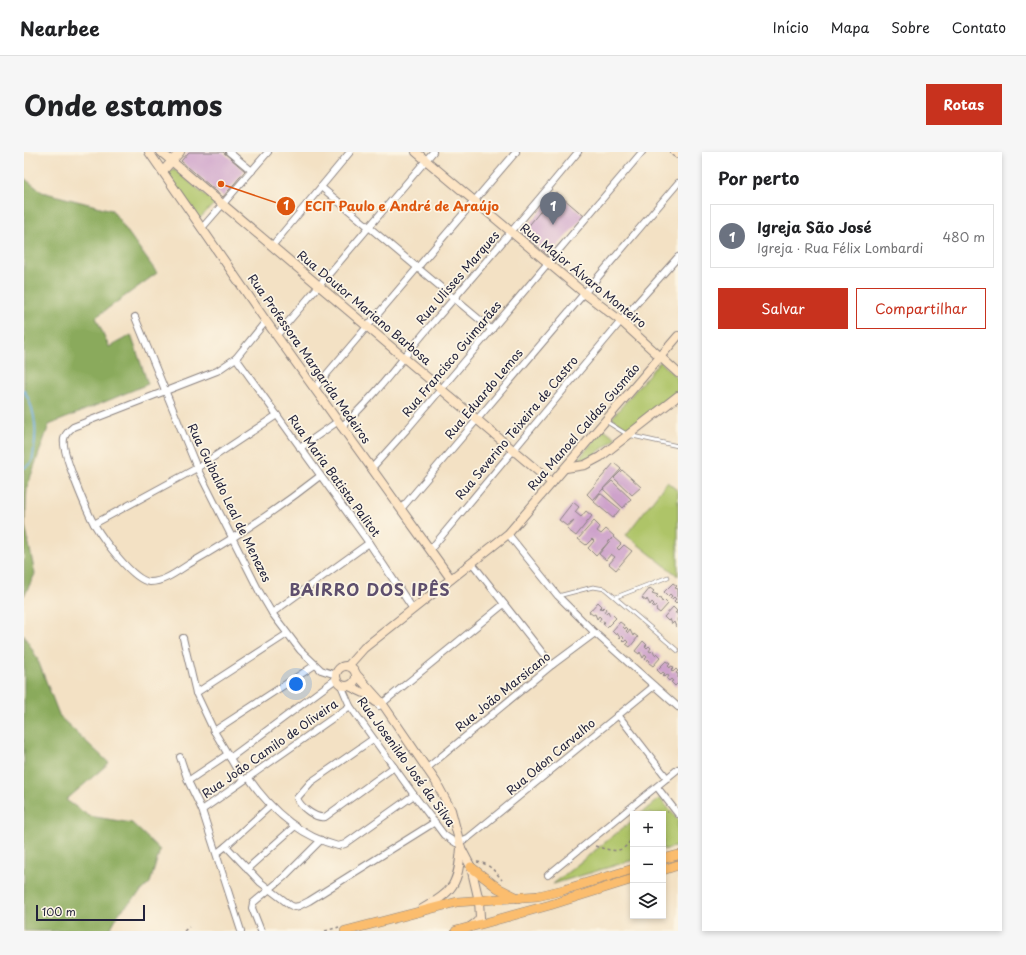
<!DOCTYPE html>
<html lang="pt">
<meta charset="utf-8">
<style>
:root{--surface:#fff;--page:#f6f6f6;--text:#202124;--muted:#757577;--line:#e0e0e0;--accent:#c8321e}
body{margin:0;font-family:"Playpen Sans",sans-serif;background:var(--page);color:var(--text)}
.controls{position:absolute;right:12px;bottom:12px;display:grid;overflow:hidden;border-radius:0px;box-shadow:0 2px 6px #0003}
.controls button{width:36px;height:36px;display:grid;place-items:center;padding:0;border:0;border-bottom:1px solid var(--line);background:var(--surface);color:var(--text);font:20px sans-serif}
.scale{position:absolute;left:12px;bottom:10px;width:109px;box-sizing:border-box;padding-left:4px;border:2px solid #22223b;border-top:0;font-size:11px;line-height:14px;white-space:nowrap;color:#22223b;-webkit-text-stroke:3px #fcf5e5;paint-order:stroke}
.you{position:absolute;left:272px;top:532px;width:14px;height:14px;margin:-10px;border:3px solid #fff;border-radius:50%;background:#1a73e8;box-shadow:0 0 0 6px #1a73e833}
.badge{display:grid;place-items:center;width:26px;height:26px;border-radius:50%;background:var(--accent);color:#fff;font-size:13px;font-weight:700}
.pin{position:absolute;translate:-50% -33px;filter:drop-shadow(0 1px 2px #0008)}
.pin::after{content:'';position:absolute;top:21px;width:14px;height:12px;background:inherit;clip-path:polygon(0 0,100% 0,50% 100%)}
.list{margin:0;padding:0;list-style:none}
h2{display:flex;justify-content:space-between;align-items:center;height:52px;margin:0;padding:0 16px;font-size:17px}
h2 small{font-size:13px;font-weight:400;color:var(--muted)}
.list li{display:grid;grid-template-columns:26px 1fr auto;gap:12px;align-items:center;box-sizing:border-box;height:64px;margin:0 8px 8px;padding:0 8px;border:1px solid var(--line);border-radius:0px}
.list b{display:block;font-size:15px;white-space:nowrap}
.list p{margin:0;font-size:13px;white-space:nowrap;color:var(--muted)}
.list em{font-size:13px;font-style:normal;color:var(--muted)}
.actions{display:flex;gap:8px;padding:12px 16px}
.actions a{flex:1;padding:9px 0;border:1px solid var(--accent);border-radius:0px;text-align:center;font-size:14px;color:var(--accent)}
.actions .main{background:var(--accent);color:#fff}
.icon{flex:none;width:22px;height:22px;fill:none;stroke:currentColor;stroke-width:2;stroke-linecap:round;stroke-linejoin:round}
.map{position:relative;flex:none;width:654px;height:779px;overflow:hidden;border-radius:0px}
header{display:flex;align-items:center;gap:24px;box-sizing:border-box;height:56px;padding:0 20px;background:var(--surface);border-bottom:1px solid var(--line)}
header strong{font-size:19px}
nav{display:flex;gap:22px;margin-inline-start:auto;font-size:14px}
.intro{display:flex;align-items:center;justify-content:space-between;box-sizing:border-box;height:96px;padding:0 24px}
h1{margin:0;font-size:28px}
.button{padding:10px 18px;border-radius:0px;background:var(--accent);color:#fff;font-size:14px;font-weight:700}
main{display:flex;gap:24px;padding:0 24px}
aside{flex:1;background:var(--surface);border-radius:0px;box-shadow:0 2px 6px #0003}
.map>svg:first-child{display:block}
.green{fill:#aec468;stroke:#687352}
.forest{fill:#8aaa5c;stroke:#56664c}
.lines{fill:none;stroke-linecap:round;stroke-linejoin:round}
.stream{stroke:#67a9db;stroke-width:2}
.building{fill:#cea2cb}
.lane-casing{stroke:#8a8280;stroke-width:4.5}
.street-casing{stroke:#8a8280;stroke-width:8}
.secondary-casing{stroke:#8a8280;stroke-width:10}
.primary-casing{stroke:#8a8280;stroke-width:10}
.path{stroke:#8a8280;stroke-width:1.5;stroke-dasharray:3 3;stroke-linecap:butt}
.lane{stroke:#fff;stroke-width:3}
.street{stroke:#fff;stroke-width:6}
.secondary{stroke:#fde5c5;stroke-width:8}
.primary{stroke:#fbbd6e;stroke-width:9}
.labels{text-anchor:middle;stroke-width:3.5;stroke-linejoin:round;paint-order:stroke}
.street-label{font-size:12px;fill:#22223b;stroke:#fcf5e5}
.district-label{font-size:16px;font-weight:bold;letter-spacing:1px;fill:#5e4f6d;stroke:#fcf5e5}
.leader{fill:none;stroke:#de560e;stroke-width:1.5}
.callout-dot{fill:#de560e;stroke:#fcf5e5;stroke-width:1.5}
.mark-label{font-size:12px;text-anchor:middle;font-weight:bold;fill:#fff}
.callout-label{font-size:13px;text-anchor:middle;font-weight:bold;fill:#de560e;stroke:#fcf5e5;stroke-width:3.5;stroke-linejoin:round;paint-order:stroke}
</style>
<header>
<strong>Nearbee</strong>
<nav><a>Início</a><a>Mapa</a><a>Sobre</a><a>Contato</a></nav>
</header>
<div class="intro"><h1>Onde estamos</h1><a class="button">Rotas</a></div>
<main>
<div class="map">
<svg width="654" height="779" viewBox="0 0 654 779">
<rect width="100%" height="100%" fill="#fcf5e5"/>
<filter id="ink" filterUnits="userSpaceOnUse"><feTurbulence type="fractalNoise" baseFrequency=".025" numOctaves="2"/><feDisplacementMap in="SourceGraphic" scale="8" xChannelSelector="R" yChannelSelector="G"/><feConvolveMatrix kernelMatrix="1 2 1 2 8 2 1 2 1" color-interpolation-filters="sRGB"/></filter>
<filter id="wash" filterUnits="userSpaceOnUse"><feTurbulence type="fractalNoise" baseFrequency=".012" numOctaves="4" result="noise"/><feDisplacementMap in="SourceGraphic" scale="16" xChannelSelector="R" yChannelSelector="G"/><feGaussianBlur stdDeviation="0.9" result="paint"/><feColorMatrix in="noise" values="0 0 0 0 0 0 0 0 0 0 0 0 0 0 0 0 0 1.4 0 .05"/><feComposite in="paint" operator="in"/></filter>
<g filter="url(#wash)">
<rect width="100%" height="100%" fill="#f3e1c4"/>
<g class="green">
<path d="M150 17 191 51 175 67 143 22V18Z"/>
<path d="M636 209 654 227V241L605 279 588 266Z"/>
<path d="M580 277 592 286 570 303 551 311Z"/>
<path d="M643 330 654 339V424L602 383Z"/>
<path d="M636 646 654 668V694L639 698V662H616Z"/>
<path d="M609 668V708L529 732Z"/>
</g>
<g class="forest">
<path d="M0 26 18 40 88 58 133 121 72 165 85 195 107 183 124 232 25 273 3 335 1 373 11 422 0 444Z"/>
<path d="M0 483 13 506 36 565 85 611 42 648 65 664 108 671 136 698 126 731 95 761 85 779H0Z"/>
</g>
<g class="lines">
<path class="stream" d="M0 238C14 263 13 283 8 310L0 316"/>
</g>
<g id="blocks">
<g class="building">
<path d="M165 0H199L221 19 199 45 157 9Z"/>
<path d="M532 40 560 64 525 104 498 82Z"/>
<path d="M590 311 597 317 569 348 563 342Z"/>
<path d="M598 318 617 335 608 343 590 326Z"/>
<path d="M588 329 607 347 599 356 579 337Z"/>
<path d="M576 341 596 357 589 366 570 350Z"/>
<path d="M549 350 555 355 551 360 557 365 562 359 568 364 552 384 543 377 550 369 543 374 535 368Z"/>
<path d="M570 369 576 375 573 379 577 382 582 377 590 384 589 385 597 392 593 396 595 398 600 393 608 399 592 418 585 412 591 405 587 402 582 408 575 402 588 386 572 404 564 396 570 389 568 387 562 393 554 387Z"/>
<path d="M649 431 653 434 651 436 654 437V449L652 451 650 449 652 447 650 445 648 447 646 446 648 444 646 442 644 444 640 440Z"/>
<path d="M626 436 630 439 628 441 634 443 632 445 634 447 636 445 638 450 640 448 644 452 636 461 632 458 633 456 631 454 630 456 628 454 630 452 628 450 626 453 623 447 622 449 618 446Z"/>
<path d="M574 450 578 454 576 456 578 457 580 455 582 457 580 460 582 461 584 459 586 464 588 462 592 466 583 475 579 472 581 470 579 469 577 470 575 469 577 466 575 464 573 467 571 462 569 463 565 460Z"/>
<path d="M649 455 653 459 651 461H654L652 475 650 470 648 472 646 467 644 469 640 465Z"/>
<path d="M596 470 600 473 599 475 601 477 602 475 604 477 602 479 604 481 606 478 609 484 610 482 614 485 606 495 602 492 604 490 602 488 600 490 598 488 600 486 598 484 596 486 593 481 592 483 588 479Z"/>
<path d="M619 489 623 493 621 494 623 496 625 494 627 496 625 499 627 500 629 498 631 503 633 501 637 505 629 514 625 511 626 509 624 507 623 509 621 507 623 505 621 503 619 506 616 500 615 502 611 499Z"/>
<path d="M642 509 646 512 644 514 646 516 647 514 650 515 647 518 649 520 652 517 654 519 652 521 654 522V531L651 534 647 530 649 529 647 527 645 529 643 527 645 524 643 523 641 525 639 523 641 522 639 520 637 522 633 518Z"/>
</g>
</g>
</g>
<g filter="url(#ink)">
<use href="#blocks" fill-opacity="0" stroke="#8a8280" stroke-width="1"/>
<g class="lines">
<g class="lane-casing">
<g id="lane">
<path d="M583 270 604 283 654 294"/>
<path d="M534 444 569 435 581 437 654 499"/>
<path d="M592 445 644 425"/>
</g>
</g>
<g class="street-casing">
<g id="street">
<path d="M205 0 228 19"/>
<path d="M297 35 468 178"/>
<path d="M178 76 244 0"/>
<path d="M248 94 326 0"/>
<path d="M111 165 173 316 235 439 248 461 276 498 297 518 312 523"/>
<path d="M242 169 212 206 193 219 49 275C45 279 41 281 40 287 37 300 63 359 70 372 79 387 109 429 126 430 140 430 154 419 165 412 211 386 254 357 296 324"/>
<path d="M253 183 409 0"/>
<path d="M212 206 345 391 389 457"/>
<path d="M290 237 492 0"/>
<path d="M317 275C349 247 374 212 401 180 453 120 504 61 554 0"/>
<path d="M276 296 313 270"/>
<path d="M348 316 385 275 618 0"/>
<path d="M377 357 654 31"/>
<path d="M70 372 173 316 253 263"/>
<path d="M484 382 534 444 571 481 654 555"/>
<path d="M406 398 597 169 654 105"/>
<path d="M448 411 528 513"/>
<path d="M248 461 345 391"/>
<path d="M159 486 172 541 190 579 219 628"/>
<path d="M317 533 326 554 390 643 420 683 432 691 444 686 630 534"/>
<path d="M172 541 263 482"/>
<path d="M355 554 480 452"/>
<path d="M594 563 643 626"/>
<path d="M190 579 291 513"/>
<path d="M349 587 287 630 273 646C276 655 292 667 301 665L370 615"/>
<path d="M156 605 164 629 178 658 217 779"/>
<path d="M206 606 312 527"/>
<path d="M402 617 528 513 571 481"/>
<path d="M224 625C246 657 275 684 314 694L321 692 390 643"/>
<path d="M164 629 204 602"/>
<path d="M633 635 654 662"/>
<path d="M178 658 326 554"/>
<path d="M202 694 246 654"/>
<path d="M193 701 202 694 236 730 266 753 270 755 275 754 285 749 411 670"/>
<path d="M223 717 270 675"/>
<path d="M524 723 654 617"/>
<path d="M237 779 228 756 229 751 260 725 297 688"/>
</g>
</g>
<g class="secondary-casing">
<g id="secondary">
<path d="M125 0 242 169 427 427"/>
<path d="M137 0 528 331"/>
<path d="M392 0 560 141 597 169 654 221"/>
<path d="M651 0 654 2"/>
<path d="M139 19 156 0"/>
<path d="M542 316 561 313 576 305 654 244"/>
<circle cx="322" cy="524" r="10"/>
<path d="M324 514 340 496 484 382 654 184"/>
<path d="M332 522 358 551 412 630 427 658 437 696 447 715 455 749 456 765 453 770 446 775"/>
<path d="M325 534 342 542 352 550"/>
<path d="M398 757C430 739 434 733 437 696"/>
</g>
</g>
<g class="primary-casing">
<g id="primary">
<path d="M639 707 654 703"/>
<path d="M447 715 474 736 494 746"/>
<path d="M639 718 654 713"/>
<path d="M321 779 433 750 514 744 539 738 609 717"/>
<path d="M432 779 526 753 609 727"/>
</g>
</g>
<g class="path">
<path d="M625 662 644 660"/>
<path d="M571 694C588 699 599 704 609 684"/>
<path d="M453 710C464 711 471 719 478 728"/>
<path d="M160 779 165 775"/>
<path d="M301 779 315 775"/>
</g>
<use href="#lane" class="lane"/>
<use href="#street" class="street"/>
<use href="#secondary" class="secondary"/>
<use href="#primary" class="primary"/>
</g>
</g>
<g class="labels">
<g class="street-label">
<text transform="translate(559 124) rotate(39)" y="4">Rua Major Álvaro Monteiro</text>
<text transform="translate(434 126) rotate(-49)" y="4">Rua Ulisses Marques</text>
<text transform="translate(340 156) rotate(40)" y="4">Rua Doutor Mariano Barbosa</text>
<text transform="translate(285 207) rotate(55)" y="4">Rua Professora Margarida Medeiros</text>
<text transform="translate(428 207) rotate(-50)" y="4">Rua Francisco Guimarães</text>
<text transform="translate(460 242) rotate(-50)" y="4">Rua Eduardo Lemos</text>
<text transform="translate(560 275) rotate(-49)" y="4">Rua Manoel Caldas Gusmão</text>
<text transform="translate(493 276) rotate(-50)" y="4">Rua Severino Teixeira de Castro</text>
<text transform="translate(310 324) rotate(54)" y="4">Rua Maria Batista Palitot</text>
<text transform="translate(205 351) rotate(64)" y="4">Rua Guibaldo Leal de Menezes</text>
<text transform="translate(479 540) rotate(-39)" y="4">Rua João Marsicano</text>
<text transform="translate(246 597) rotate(-35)" y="4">Rua João Camilo de Oliveira</text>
<text transform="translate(527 605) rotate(-40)" y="4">Rua Odon Carvalho</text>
<text transform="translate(382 610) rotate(54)" y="4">Rua Josenildo José da Silva</text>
</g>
<g class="district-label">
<text x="346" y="444">BAIRRO DOS IPÊS</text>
</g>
</g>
<path class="leader" d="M197 32L262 54"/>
<g class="callout-dot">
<circle cx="197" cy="32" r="4"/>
<circle cx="262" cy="54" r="10"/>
</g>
<g class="mark-label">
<text x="262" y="58">1</text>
</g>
<g class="callout-label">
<text x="378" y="59">ECIT Paulo e André de Araújo</text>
</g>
</svg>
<div class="controls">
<button>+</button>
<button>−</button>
<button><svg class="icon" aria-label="layers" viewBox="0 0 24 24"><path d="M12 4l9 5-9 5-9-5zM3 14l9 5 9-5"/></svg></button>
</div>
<div class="scale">100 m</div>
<div class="you"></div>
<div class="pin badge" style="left:529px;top:73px;background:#6b7280">1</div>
</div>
<aside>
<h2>Por perto<small></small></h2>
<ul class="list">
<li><span class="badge" style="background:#6b7280">1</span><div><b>Igreja São José</b><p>Igreja · Rua Félix Lombardi</p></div><em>480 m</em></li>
</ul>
<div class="actions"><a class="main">Salvar</a><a>Compartilhar</a></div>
</aside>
</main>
